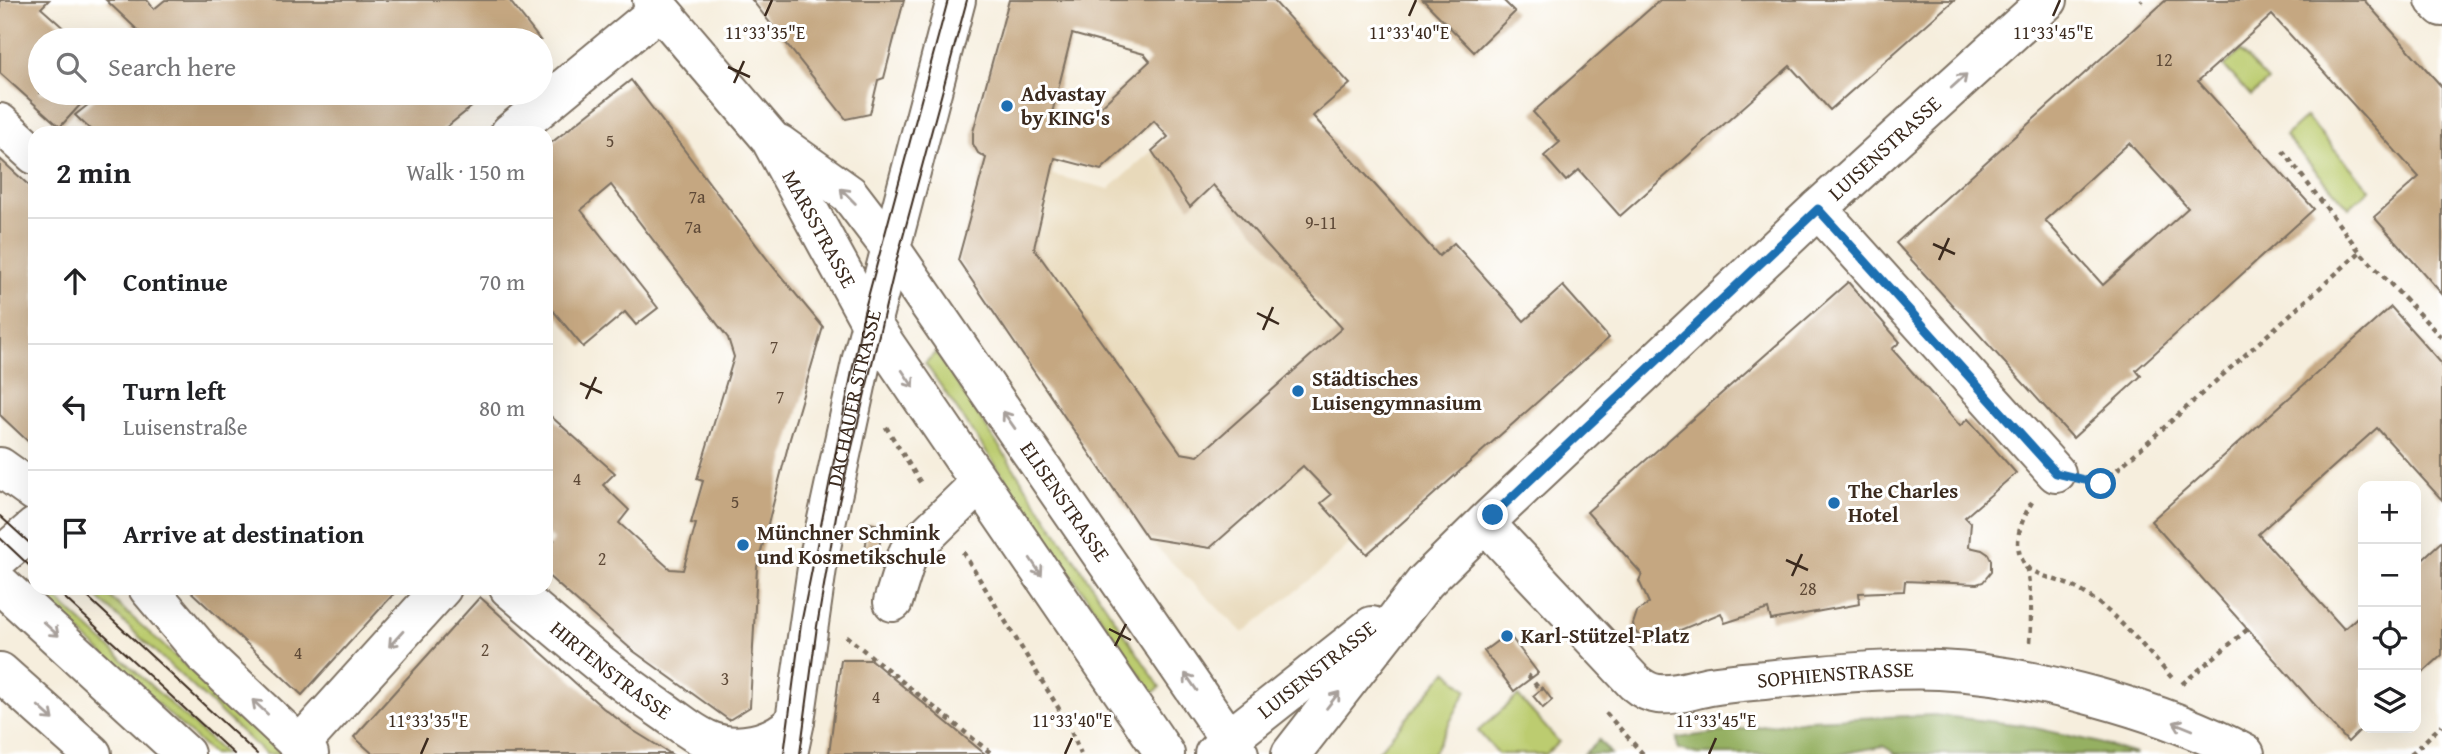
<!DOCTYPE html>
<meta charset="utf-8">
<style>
:root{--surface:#fff;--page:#f6f6f6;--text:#202124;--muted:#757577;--line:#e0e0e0}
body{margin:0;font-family:"Gentium Book Plus",serif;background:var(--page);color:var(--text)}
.controls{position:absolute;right:21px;bottom:21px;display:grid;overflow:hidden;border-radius:14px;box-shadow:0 7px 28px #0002}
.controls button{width:63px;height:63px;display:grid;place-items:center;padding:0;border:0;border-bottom:2px solid var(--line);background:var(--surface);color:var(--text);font:35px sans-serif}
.stop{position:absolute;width:21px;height:21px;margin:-16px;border:5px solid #1f6fb2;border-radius:50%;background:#fff}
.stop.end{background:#1f6fb2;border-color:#fff;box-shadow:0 2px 7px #0008}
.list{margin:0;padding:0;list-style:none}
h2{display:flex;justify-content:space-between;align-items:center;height:91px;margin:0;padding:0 28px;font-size:30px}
h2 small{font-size:23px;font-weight:400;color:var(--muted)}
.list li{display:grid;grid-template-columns:46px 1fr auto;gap:21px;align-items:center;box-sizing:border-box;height:126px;padding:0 28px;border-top:2px solid var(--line)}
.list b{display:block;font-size:26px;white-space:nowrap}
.list p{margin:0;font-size:23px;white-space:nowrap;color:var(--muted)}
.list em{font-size:23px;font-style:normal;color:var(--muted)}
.icon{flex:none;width:38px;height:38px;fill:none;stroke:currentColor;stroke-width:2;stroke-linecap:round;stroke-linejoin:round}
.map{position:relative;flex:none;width:2442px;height:754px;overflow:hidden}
.search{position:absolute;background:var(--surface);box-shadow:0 7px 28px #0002;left:28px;top:28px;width:525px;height:77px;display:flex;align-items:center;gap:18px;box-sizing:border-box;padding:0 24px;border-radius:38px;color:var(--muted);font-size:26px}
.panel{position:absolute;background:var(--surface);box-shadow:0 7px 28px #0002;left:28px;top:126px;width:525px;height:469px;border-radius:21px}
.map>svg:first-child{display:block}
.built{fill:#e8d9ba}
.green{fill:#bccc6f;stroke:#7c7b46;stroke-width:2}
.forest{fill:#95b062;stroke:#686d40;stroke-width:2}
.building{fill:#c5a781;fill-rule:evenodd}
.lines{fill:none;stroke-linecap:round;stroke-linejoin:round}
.minor-casing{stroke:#7c6f61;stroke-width:42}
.major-casing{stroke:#7c6f61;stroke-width:42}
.path{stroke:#7c6f61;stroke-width:4.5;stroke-dasharray:5 5;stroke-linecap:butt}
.minor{stroke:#fff;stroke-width:38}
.major{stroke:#fff;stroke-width:38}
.tram{stroke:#3b2a1e;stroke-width:2}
.oneway{stroke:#a79f9a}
.route{stroke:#1f6fb2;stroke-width:9}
.ticks{fill:none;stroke:#3b2a1e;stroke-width:2.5}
.poi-dot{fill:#1f6fb2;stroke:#fff;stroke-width:2.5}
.labels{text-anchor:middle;stroke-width:6;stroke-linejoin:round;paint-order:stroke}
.number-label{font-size:18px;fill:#5e4937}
.poi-label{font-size:21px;font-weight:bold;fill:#3b2a1e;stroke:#fff;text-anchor:start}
.street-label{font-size:21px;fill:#3b2a1e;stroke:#fff}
.ticks-label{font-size:18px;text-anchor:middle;fill:#3b2a1e;stroke:#fff;stroke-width:6;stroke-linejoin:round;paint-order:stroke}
</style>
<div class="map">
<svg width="2442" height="754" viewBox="0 0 2442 754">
<rect width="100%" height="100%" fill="#fff"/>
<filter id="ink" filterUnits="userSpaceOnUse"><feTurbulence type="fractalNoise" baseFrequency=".0143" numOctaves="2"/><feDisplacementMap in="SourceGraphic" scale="14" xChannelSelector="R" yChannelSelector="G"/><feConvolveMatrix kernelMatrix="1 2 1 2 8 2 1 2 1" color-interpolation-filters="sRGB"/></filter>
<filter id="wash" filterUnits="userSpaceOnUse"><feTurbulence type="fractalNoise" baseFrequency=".00686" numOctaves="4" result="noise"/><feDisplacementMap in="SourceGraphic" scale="28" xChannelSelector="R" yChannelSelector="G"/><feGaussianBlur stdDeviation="1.57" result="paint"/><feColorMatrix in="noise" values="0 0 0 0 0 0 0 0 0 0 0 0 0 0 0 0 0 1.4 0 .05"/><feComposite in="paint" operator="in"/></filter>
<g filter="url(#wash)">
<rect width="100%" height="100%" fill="#f6eedd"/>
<path class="built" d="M1247 66 1303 105 1439 256 1454 243 1524 321 1563 286 1609 338 1367 554 1354 540 1321 571 1243 633 1147 538 958 260 986 158 1109 189Z"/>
<g class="green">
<path d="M2240 51 2268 81 2251 96 2224 66Z"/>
<path d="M2306 117 2370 189 2349 208 2285 136Z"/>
<path d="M936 352 1160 687 1153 693 925 363Z"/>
<path d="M87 588H100L283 754H265Z"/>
<path d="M46 589 225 754H212L40 596Z"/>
<path d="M1447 671 1467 690 1433 754H1376Z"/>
<path d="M1518 696 1559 742 1546 754H1498L1478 731Z"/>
</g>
<g class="forest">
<path d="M1934 715 2022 725 2096 742 2136 754H1896L1883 746 1841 754H1697L1678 749 1677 738 1808 720Z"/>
<path d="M1599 740 1611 754H1584Z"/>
</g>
<g id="blocks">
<g class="building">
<path d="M0 0H49L41 8 77 40H40V93H91L60 127 0 73Z"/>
<path d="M106 0H147L154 9 165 0H509L540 40H148Z"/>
<path d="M752 0H904L884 78 878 80 870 114 846 119Z"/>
<path d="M1009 0H1273L1350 84 1313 116 1439 256 1454 243 1524 321 1563 286 1609 338 1367 554 1321 503 1331 495 1303 466 1210 548 1147 538 958 260 986 158 978 153 973 144V132ZM1072 34 1144 54 1150 61 1081 125 1051 117ZM1154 121 1168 137 1152 151 1190 207 1213 185 1342 328 1198 456 1181 453 1034 248 1055 158 1101 170Z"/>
<path d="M1423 0H1503L1515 12 1474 52Z"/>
<path d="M1660 0H1954L1830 110 1790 66 1620 216 1579 170 1566 181 1544 156 1560 142 1533 112Z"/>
<path d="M2166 0H2364L2442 87V294L2374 217 2419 177 2272 15 2198 81 2314 209 2136 370 2141 376 2073 438 1896 243ZM2129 143 2188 208 2103 285 2045 220Z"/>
<path d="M631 80 774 268 823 327 789 442 757 567 750 707 729 720 632 650 546 574V549L554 540 546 533V412L615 473 603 485 629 510 619 523 670 569 683 570 696 524 691 523 703 481 697 479 734 357 728 338 611 185 581 210 658 308 636 325 625 312 583 347 546 302V147Z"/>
<path d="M103 93H489L439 133H94L75 115Z"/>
<path d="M0 159 35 191V448L0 415Z"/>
<path d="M1848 282 1900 342 1892 349 1960 426 1968 419 2016 473 1965 517 1971 523 1969 547 1982 550 1988 554 1991 560V572L1983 582 1977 584 1905 581 1904 591 1859 593 1860 604 1771 620 1768 609 1725 623 1721 613 1654 641 1642 639 1634 630 1633 624 1637 612 1649 603 1639 581 1642 574 1587 512Z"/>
<path d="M2391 307 2442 364V500L2377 428 2258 534 2344 629 2363 612V727L2348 742 2151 521Z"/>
<path d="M869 523 883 526 878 552 865 550Z"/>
<path d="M2442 541V655L2416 679V565Z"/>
<path d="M187 588H399L302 695Z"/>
<path d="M480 597 603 708 634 731 671 754H373L354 737Z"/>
<path d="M1508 633 1538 673 1514 691 1484 651Z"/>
<path d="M841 660H871L985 754H829Z"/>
<path d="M1543 688 1552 700 1543 708 1533 696Z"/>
</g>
</g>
</g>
<g filter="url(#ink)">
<use href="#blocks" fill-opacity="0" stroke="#7c6f61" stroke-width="2"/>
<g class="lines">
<g class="minor-casing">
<g id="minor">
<path d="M2435 0 2442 7"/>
<path d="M0 123 35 155"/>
<path d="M510 133 659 10"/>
<path d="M1818 209 2056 473"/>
<path d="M0 467 35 492"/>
<path id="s1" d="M1485 523 1634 682C1641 688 1648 693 1658 694 1675 696 1693 689 1710 686 1735 682 1759 681 1784 678 1835 674 1888 668 1939 670 2031 674 2164 710 2245 754"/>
<path d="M0 557 35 527"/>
<path d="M0 584 185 754"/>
<path d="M148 588 206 657 309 754"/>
<path id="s2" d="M509 588C560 631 610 675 665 712 678 721 692 733 706 739 735 753 774 744 795 721"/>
<path d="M893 602 908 553 979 484"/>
<path d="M0 672 92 754"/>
<path d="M300 745 442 588"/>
<path id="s3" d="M788 754 795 721 818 561 862 358 956 0"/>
<path id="s4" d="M1214 754 1229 739 1372 626"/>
<path id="s5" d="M1291 754 1425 582 1493 515 1818 209 2048 0"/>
</g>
</g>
<g class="major-casing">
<g id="major">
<path id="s6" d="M652 0 769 137 870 322 1165 754"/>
<path id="s7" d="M779 144 849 194 891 249 1239 754"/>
</g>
</g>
<g class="path">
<path d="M2141 1 2142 0"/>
<path d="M2283 151 2360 252 2442 338"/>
<path d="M886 427 922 485"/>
<path d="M2093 482 2101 484 2360 252"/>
<path d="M963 552 1067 722 1081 754"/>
<path d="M2027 567C2043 579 2064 580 2081 591 2118 614 2145 649 2175 681"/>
<path d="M846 636 992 754"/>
<path d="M2030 642C2032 618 2031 594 2027 570 2025 564 2022 560 2020 555 2014 537 2023 517 2032 502"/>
<path d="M1528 675 1540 690 1543 688"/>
<path d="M2182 684 2248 629"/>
<path d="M1606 713 1643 754"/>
<path d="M2411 754 2442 725"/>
</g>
<use href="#minor" class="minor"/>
<use href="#major" class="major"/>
<g class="tram">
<path d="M0 516 35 548"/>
<path d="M0 538 35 571"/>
<path d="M54 588 234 754"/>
<path d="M78 588 257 754"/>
<path d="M784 754 801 624 864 312 948 0"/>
<path d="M800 754 817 626 837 510 897 259 967 0"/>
</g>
</g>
<defs><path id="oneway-shaft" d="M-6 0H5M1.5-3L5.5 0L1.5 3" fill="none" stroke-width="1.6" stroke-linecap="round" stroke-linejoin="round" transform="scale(1.75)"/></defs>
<g class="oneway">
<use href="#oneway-shaft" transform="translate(1959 81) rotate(-42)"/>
<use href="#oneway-shaft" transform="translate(848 196) rotate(-135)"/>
<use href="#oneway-shaft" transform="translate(908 379) rotate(56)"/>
<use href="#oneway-shaft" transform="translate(1009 420) rotate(-125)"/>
<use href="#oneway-shaft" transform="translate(1036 567) rotate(56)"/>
<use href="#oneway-shaft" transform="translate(51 629) rotate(42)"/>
<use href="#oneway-shaft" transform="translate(396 639) rotate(132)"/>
<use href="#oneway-shaft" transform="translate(1191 682) rotate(-125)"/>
<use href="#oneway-shaft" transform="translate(1333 700) rotate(-52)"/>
<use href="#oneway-shaft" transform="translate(260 707) rotate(-137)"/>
<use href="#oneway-shaft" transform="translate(46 713) rotate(42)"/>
<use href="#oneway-shaft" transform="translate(2183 726) rotate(-158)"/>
</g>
</g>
<g class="lines" filter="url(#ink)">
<path class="route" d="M1493 515 1818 209 2056 473 2101 484"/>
</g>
<path class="ticks" d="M765 16 772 0M1409 16 1416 0M2053 16 2060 0M728 67 750 77M734 83 744 61M1933 244 1955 254M1939 260 1949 238M1257 313 1279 324M1263 330 1273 307M580 383 602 393M586 399 596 377M1786 560 1808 570M1792 576 1802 554M1109 629 1131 640M1115 646 1126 624M421 754 428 738M1065 754 1072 738M1709 754 1716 738"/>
<g class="poi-dot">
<circle cx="1007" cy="106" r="7"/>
<circle cx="1298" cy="391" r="7"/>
<circle cx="1834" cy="503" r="7"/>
<circle cx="743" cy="545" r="7"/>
<circle cx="1507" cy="636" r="7"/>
</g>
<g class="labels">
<g class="number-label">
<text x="2164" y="66">12</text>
<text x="610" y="147">5</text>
<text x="697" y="203">7a</text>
<text x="1321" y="229">9-11</text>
<text x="693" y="233">7a</text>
<text x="774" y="353">7</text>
<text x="780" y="403">7</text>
<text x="577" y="485">4</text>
<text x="735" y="508">5</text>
<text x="602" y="565">2</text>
<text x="1808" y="595">28</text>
<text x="485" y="656">2</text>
<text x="298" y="659">4</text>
<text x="725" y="685">3</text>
<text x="876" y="703">4</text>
</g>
<g class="poi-label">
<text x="1021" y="101">Advastay<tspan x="1021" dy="24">by KING's</tspan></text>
<text x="1312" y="386">Städtisches<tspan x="1312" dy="24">Luisengymnasium</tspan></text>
<text x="1848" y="498">The Charles<tspan x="1848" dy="24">Hotel</tspan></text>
<text x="757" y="540">Münchner Schmink<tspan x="757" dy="24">und Kosmetikschule</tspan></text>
<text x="1521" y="643">Karl-Stützel-Platz</text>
</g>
<g class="street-label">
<text dy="7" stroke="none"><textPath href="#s5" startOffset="850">LUISENSTRASSE</textPath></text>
<text dy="7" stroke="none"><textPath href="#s6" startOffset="285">MARSSTRASSE</textPath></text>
<text dy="7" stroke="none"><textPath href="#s3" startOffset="362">DACHAUER STRASSE</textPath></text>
<text dy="7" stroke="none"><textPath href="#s7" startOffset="462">ELISENSTRASSE</textPath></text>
<text dy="7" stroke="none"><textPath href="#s2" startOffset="131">HIRTENSTRASSE</textPath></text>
<text dy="7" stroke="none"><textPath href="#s4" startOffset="133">LUISENSTRASSE</textPath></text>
<text dy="7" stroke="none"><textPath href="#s1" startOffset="424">SOPHIENSTRASSE</textPath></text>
</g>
</g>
<g class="ticks-label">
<text x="765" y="39">11°33'35"E</text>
<text x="1409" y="39">11°33'40"E</text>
<text x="2053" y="39">11°33'45"E</text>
<text x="428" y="727">11°33'35"E</text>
<text x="1072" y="727">11°33'40"E</text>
<text x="1716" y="727">11°33'45"E</text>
</g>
</svg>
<div class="controls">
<button>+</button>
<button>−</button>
<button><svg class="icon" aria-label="locate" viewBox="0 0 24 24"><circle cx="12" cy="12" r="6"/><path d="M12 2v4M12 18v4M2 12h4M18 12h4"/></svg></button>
<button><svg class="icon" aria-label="layers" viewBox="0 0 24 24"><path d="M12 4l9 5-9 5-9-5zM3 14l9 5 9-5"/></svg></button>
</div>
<div class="stop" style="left:2101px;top:484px"></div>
<div class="stop end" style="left:1493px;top:515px"></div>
<div class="search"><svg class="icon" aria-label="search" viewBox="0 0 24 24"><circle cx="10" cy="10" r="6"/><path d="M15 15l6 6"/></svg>Search here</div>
<section class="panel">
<h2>2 min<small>Walk · 150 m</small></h2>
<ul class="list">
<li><svg class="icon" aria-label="ahead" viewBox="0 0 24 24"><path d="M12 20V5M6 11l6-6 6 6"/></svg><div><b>Continue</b></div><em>70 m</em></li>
<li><svg class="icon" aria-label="left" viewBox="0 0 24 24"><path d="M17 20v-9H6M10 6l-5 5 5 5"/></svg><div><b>Turn left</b><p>Luisenstraße</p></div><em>80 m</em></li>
<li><svg class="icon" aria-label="arrive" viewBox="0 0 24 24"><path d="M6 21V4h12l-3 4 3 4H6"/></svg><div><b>Arrive at destination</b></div></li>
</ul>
</section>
</div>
